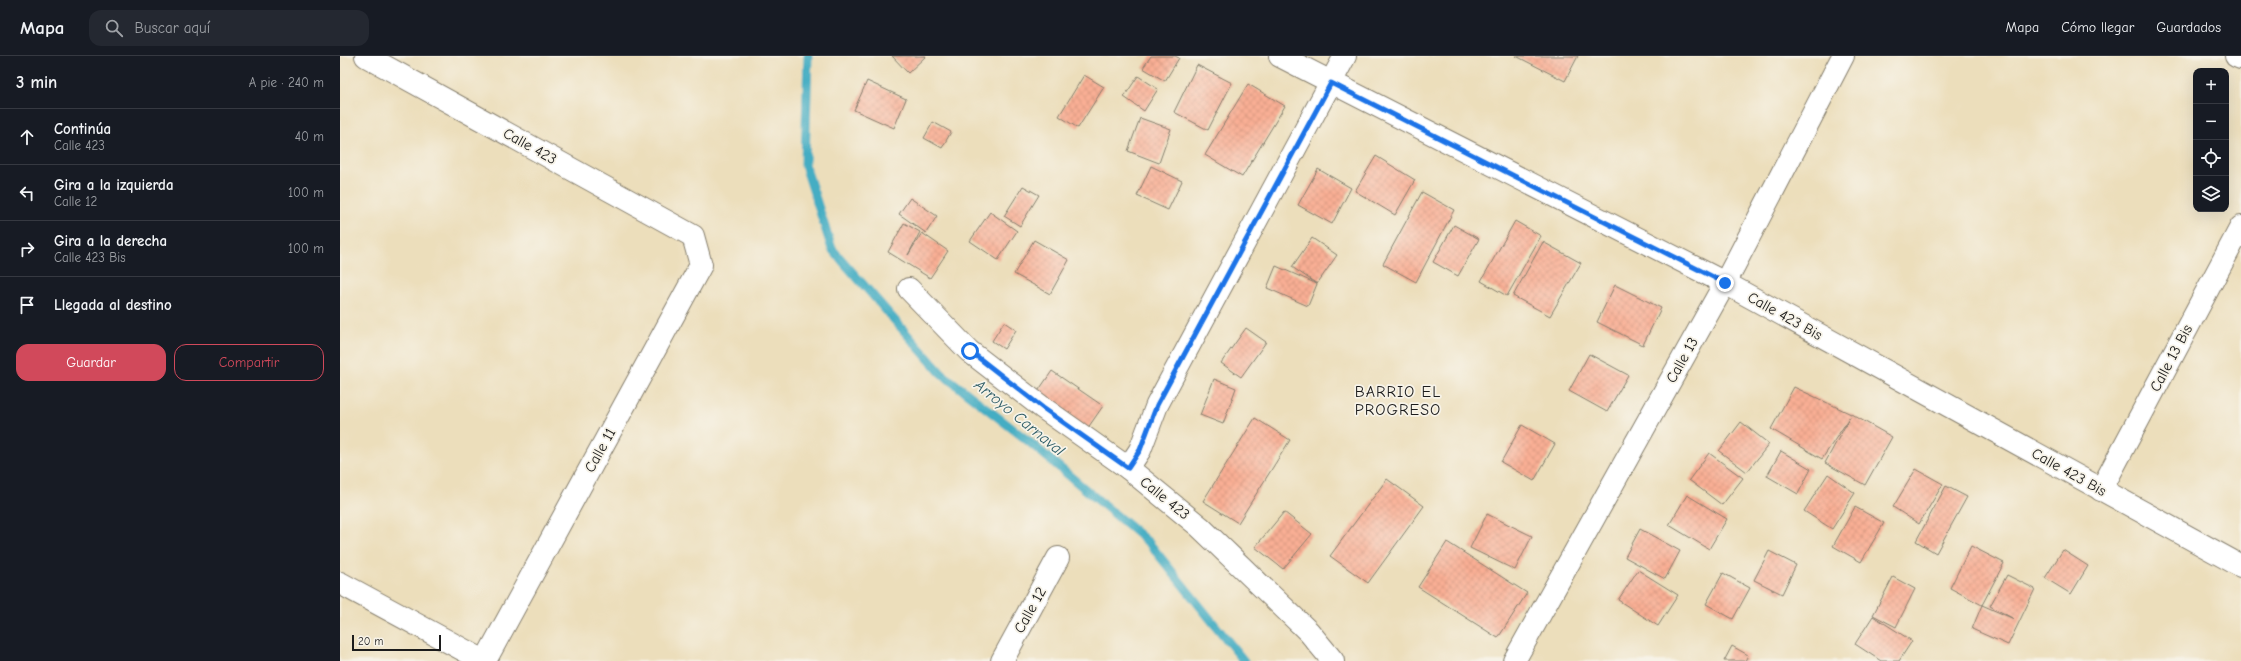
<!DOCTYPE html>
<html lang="es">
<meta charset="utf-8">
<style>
:root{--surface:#171b24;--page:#242831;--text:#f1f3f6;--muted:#9ea1a6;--line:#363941;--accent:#d1495b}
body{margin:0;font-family:"Comic Neue",sans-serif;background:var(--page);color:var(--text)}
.controls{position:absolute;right:12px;top:12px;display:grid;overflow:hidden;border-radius:8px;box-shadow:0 4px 16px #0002}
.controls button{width:36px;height:36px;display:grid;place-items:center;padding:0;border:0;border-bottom:1px solid var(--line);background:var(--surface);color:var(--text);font:20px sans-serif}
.scale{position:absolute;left:12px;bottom:10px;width:89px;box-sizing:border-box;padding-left:4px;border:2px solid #1c1c1c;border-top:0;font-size:11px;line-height:14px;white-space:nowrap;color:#1c1c1c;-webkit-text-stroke:3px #f7f3e8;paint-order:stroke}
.stop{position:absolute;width:12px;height:12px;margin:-9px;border:3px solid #1a73e8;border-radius:50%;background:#fff}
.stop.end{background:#1a73e8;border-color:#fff;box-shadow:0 1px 4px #0008}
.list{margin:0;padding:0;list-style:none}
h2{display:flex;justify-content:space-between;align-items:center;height:52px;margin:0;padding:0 16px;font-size:17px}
h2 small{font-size:13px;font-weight:400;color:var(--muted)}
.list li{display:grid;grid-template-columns:26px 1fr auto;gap:12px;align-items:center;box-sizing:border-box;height:56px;padding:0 16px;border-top:1px solid var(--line)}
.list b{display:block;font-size:15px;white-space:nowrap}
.list p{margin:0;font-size:13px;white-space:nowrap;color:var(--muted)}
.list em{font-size:13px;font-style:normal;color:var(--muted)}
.actions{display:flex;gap:8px;padding:12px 16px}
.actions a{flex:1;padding:9px 0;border:1px solid var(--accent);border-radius:12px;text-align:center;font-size:14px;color:var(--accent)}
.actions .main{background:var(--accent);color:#fff}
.icon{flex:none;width:22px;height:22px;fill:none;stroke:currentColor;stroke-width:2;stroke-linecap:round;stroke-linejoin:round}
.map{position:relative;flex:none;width:1901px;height:605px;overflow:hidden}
header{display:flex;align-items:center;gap:24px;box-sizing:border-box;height:56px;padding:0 20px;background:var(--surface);border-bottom:1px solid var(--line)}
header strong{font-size:19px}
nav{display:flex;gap:22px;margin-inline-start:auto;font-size:14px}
.search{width:280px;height:36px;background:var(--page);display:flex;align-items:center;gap:10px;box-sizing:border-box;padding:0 14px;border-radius:12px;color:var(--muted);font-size:15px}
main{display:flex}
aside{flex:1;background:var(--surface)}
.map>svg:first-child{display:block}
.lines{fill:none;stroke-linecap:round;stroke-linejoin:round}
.stream{stroke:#44adc3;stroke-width:9}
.building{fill:url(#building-cross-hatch)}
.street-casing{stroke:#847d6c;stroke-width:24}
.street{stroke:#fff;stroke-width:22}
.route{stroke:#1a73e8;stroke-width:5}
.labels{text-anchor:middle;stroke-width:3.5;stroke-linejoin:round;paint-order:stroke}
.street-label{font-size:15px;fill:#1c1c1c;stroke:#f7f3e8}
.neighbourhood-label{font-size:16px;letter-spacing:1px;fill:#1c1c1c;stroke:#f7f3e8}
.water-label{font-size:16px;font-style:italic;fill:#2e5d67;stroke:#f7f3e8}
</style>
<header>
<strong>Mapa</strong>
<div class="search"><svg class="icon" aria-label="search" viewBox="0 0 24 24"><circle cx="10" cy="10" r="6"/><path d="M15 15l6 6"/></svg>Buscar aquí</div>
<nav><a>Mapa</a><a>Cómo llegar</a><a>Guardados</a></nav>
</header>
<main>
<aside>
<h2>3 min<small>A pie · 240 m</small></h2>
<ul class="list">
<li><svg class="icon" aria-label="ahead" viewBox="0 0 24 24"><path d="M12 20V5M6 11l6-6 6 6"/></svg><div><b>Continúa</b><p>Calle 423</p></div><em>40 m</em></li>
<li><svg class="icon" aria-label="left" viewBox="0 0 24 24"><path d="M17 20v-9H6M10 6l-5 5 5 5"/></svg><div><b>Gira a la izquierda</b><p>Calle 12</p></div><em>100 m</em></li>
<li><svg class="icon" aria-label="right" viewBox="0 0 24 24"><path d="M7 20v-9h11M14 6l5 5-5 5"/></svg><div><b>Gira a la derecha</b><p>Calle 423 Bis</p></div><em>100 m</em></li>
<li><svg class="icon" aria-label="arrive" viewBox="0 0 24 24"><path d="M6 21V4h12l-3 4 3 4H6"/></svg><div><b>Llegada al destino</b></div></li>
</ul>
<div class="actions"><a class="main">Guardar</a><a>Compartir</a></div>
</aside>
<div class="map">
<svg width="1901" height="605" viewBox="0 0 1901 605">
<defs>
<pattern id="building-cross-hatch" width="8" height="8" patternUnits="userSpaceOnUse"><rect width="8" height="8" fill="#f9af94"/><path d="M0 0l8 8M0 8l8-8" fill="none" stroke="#d5967f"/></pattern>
</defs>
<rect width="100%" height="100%" fill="#f7f3e8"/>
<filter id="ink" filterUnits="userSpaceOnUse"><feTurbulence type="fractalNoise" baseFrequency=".025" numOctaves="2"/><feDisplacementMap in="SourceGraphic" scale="8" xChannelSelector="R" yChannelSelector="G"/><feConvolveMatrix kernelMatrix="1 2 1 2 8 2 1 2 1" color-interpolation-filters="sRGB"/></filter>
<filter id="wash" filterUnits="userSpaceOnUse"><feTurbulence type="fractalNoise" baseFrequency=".012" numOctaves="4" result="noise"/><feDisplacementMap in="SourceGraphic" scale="16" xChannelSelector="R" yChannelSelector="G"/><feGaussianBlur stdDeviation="0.9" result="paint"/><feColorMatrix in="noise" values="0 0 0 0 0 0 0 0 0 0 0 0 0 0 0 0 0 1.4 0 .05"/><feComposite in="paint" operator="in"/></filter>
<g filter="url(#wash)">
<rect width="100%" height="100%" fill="#ecdebb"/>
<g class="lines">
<path class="stream" d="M468 0 465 109 492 193 601 317 687 384 809 487 904 605"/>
</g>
<g id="blocks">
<g class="building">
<path d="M552 0H586L568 17Z"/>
<path d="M811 0H835L839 2 825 25 803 12Z"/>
<path d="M1176 0H1238L1225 25Z"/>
<path d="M857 9 892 27 868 74 834 56Z"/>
<path d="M744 19 764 31 738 72 719 60Z"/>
<path d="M798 20 818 33 804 55 784 41Z"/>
<path d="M527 25 566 43 554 72 514 54Z"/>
<path d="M908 28 945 50 902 121 865 99Z"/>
<path d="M800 62 831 73 819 107 788 95Z"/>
<path d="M593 66 611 76 602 92 584 82Z"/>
<path d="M1036 100 1075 124 1055 159 1015 135Z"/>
<path d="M811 110 842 125 828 154 797 140Z"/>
<path d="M978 113 1011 132 992 168 958 149Z"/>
<path d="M683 130 699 139 680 170 664 160Z"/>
<path d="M1082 136 1114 154 1076 226 1043 208Z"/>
<path d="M570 142 597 160 586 177 559 158Z"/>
<path d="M650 156 677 175 658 204 630 185Z"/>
<path d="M1175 165 1201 180 1167 240 1141 225Z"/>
<path d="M564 167 580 176 568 199 582 177 608 195 590 222 548 196Z"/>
<path d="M1114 169 1139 183 1118 220 1093 206Z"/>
<path d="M972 182 997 199 977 228 968 250 927 232 936 210 977 228 952 211Z"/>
<path d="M694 184 729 204 710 238 674 218Z"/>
<path d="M1203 186 1241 207 1210 260 1173 240Z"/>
<path d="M1275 229 1321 252 1303 289 1257 266Z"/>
<path d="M664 266 676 274 664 293 652 285Z"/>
<path d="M906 272 926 286 901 321 881 307Z"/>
<path d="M1249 298 1288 319 1267 356 1229 335Z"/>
<path d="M712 315 763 350 745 376 694 341Z"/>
<path d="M874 323 896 332 883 368 860 359Z"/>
<path d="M1454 331 1511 358 1552 381 1525 429 1485 407 1510 361 1482 403 1431 373Z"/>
<path d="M915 362 950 384 898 467 863 445Z"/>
<path d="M1401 366 1429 388 1407 416 1379 395Z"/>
<path d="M1182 369 1215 388 1194 425 1161 406Z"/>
<path d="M1441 395 1471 413 1458 438 1427 420Z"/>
<path d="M1369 397 1403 422 1382 449 1349 424Z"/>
<path d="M1576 413 1603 428 1579 468 1553 451Z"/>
<path d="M1488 418 1515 437 1492 473 1464 455Z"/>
<path d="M1047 423 1084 450 1028 527 990 500Z"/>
<path d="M1606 430 1627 441 1596 497 1576 485Z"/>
<path d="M1347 439 1387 463 1369 493 1329 469Z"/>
<path d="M1515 451 1544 467 1521 506 1493 490Z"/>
<path d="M944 456 972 478 943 513 915 491Z"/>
<path d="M1147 458 1192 480 1175 514 1130 492Z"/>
<path d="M1300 473 1340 495 1325 523 1285 501Z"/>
<path d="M1107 486 1187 537 1158 582 1078 531Z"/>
<path d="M1631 490 1664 507 1642 549 1610 532Z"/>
<path d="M1723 494 1748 510 1731 538 1705 522Z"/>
<path d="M1429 495 1456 509 1442 538 1414 524Z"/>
<path d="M1298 514 1338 539 1318 570 1278 544Z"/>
<path d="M1383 517 1410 532 1393 563 1366 548Z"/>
<path d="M1667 519 1695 533 1668 589 1632 573 1642 549 1674 563 1650 550Z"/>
<path d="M1553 521 1575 533 1556 571 1533 559Z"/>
<path d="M1533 560 1572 585 1559 605H1541L1515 588Z"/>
<path d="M1392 590 1408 599 1405 605H1384Z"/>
</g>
</g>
</g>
<g filter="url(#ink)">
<use href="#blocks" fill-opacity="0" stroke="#847d6c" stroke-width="1"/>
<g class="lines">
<g class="street-casing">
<g id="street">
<path d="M26 0 353 180 361 209 145 605"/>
<path d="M940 0 1385 227 1901 510"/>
<path d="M1896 0 1901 2"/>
<path d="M569 233 629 295 703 352 788 412 860 471 969 576 993 605"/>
<path d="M788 412 800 394 817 349 1005 0"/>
<path d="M1761 434 1901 171"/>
<path d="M0 527 144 605"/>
<path d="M662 605 718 502"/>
<path d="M1174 605 1385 227 1503 0"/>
</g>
</g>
<use href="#street" class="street"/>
</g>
</g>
<g class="lines" filter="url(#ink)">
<path class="route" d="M630 295 703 352 788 412 800 394 817 349 991 27 1385 227"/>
</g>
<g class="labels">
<g class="street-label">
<text transform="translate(190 90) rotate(29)" y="5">Calle 423</text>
<text transform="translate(1445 260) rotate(29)" y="5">Calle 423 Bis</text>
<text transform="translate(1831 302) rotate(-62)" y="5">Calle 13 Bis</text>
<text transform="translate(1342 304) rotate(-61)" y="5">Calle 13</text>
<text transform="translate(260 394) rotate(-61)" y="5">Calle 11</text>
<text transform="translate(1729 416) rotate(29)" y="5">Calle 423 Bis</text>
<text transform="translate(825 442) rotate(39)" y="5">Calle 423</text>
<text transform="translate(690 554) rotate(-61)" y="5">Calle 12</text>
</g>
<g class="neighbourhood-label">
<text x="1058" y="341">BARRIO EL<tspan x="1058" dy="18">PROGRESO</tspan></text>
</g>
<g class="water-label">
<text transform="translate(680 361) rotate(39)" y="6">Arroyo Carnaval</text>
</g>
</g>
</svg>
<div class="controls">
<button>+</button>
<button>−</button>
<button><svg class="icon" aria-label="locate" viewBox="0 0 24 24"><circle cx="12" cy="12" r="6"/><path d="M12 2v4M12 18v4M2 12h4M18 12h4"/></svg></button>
<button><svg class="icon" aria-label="layers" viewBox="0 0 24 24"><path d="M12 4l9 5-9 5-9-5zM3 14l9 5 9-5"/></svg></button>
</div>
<div class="scale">20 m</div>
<div class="stop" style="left:630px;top:295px"></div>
<div class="stop end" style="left:1385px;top:227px"></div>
</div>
</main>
